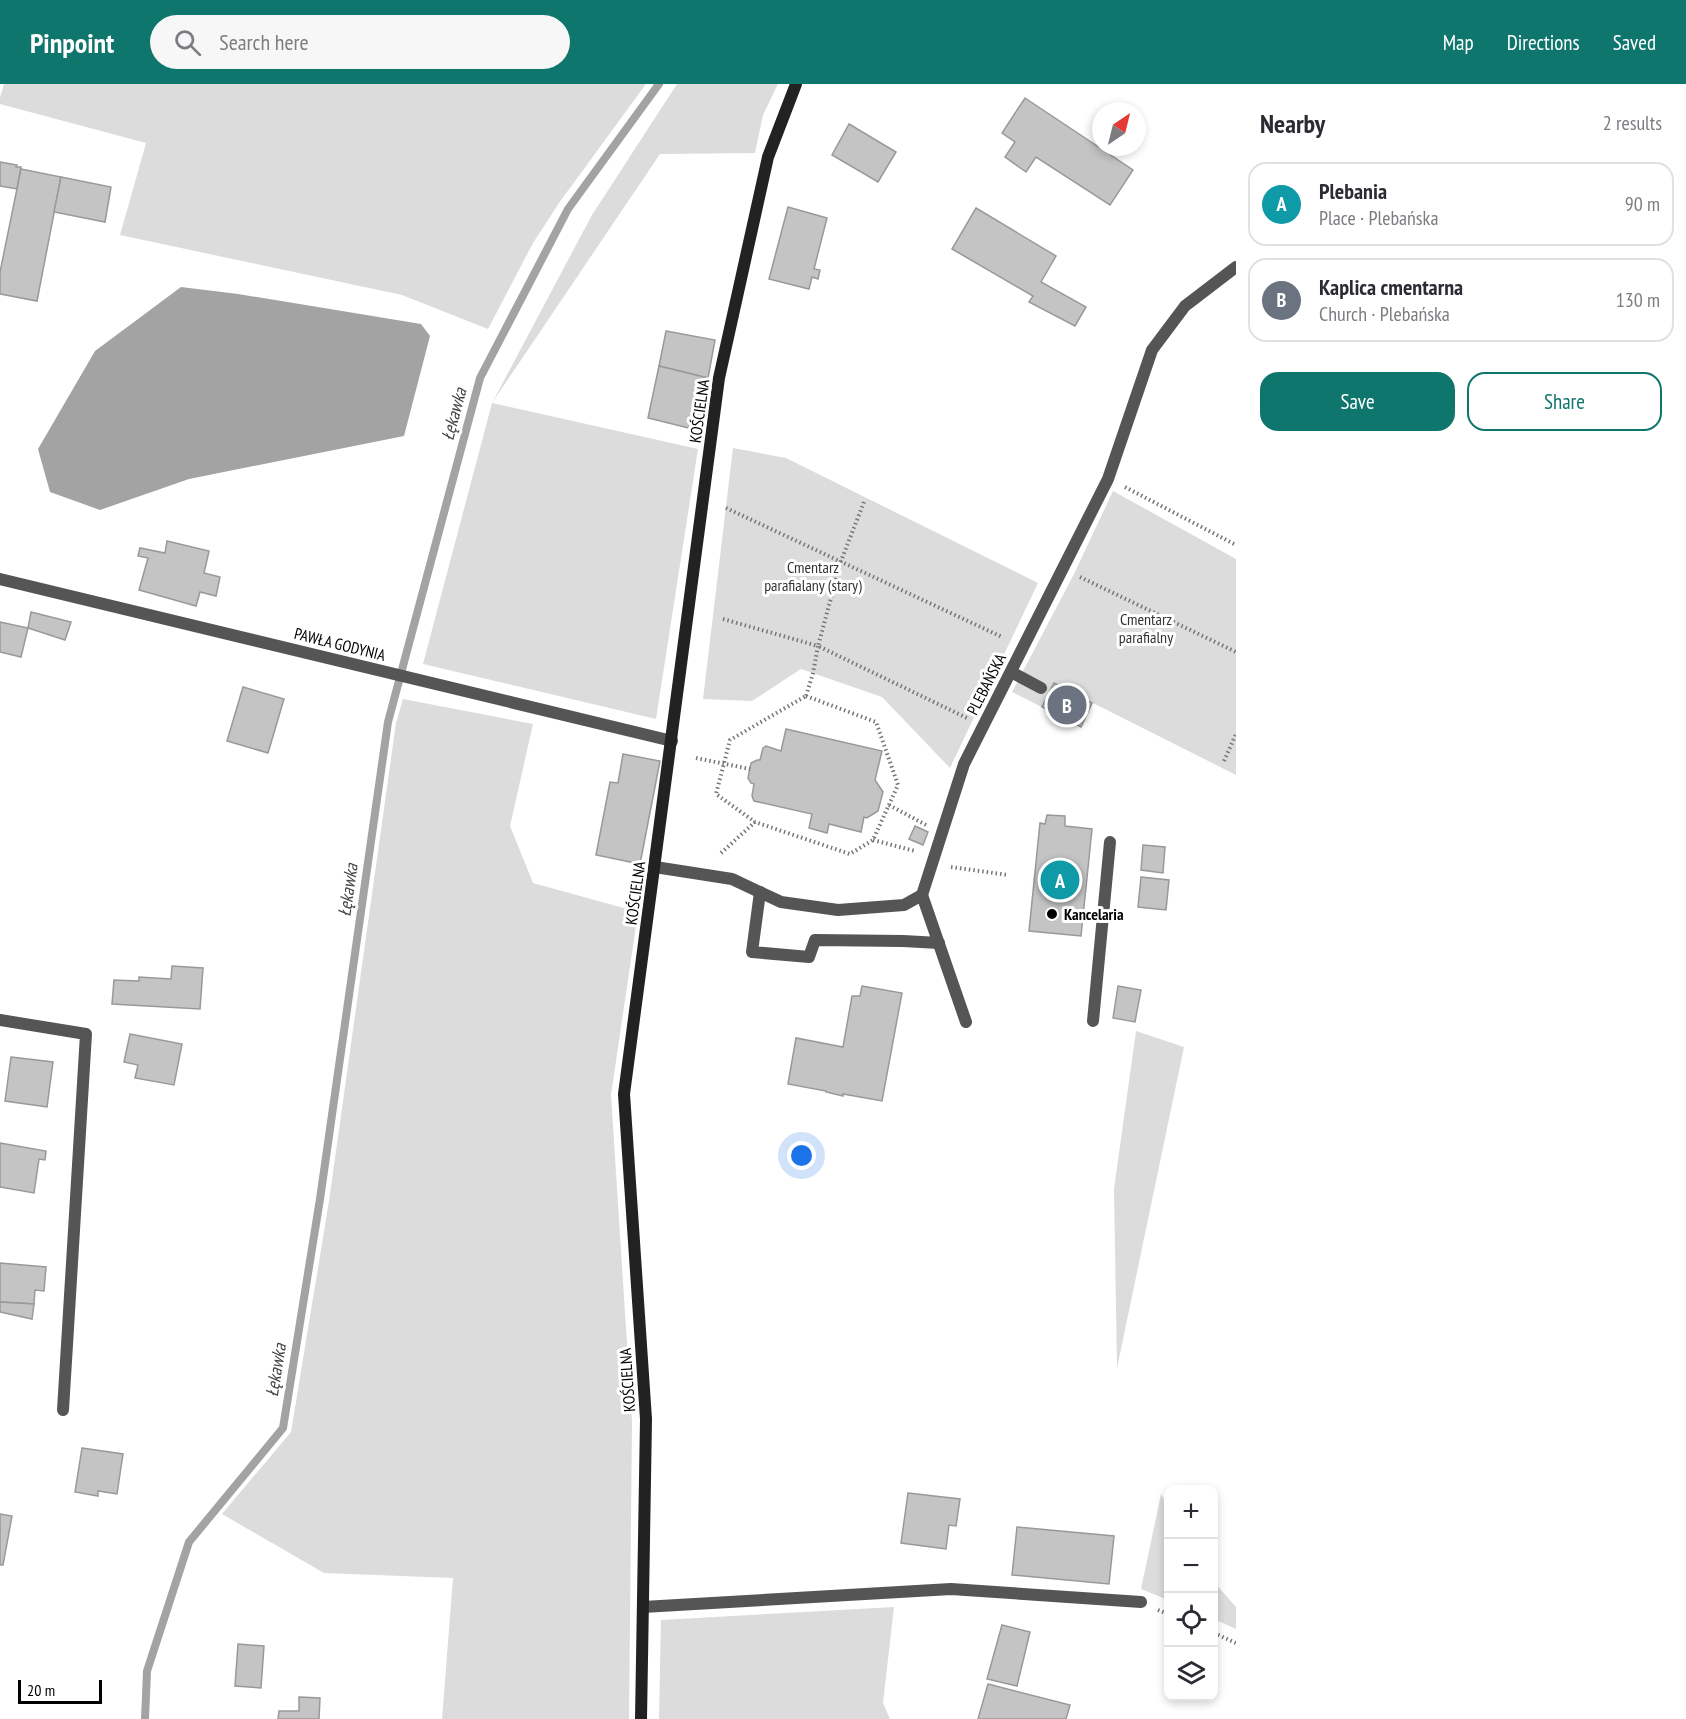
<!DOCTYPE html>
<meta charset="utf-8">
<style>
:root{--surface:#fff;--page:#f7f7f7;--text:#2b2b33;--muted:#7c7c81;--line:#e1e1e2;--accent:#0f766e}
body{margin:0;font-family:"PT Sans Narrow",sans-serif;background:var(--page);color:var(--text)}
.controls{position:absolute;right:18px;bottom:18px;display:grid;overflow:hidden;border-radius:12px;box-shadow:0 3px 9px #0003}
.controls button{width:54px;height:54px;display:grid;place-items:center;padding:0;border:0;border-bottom:2px solid var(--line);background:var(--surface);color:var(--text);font:30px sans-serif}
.compass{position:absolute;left:1092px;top:18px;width:54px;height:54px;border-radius:50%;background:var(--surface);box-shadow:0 3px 9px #0003;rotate:35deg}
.scale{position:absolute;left:18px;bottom:15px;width:84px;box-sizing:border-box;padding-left:6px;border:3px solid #000;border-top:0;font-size:16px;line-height:21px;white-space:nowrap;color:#000;-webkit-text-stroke:4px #fff;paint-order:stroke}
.you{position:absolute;left:802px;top:1072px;width:21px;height:21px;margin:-15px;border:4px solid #fff;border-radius:50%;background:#1a73e8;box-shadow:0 0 0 9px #1a73e833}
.badge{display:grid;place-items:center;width:39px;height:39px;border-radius:50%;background:var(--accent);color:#fff;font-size:20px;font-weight:700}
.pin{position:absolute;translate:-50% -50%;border:3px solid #fff;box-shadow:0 2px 6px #0006}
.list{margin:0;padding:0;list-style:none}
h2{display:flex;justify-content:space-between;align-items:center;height:78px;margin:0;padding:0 24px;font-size:26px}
h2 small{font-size:20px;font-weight:400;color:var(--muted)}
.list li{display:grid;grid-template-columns:39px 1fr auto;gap:18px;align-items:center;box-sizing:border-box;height:84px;margin:0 12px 12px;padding:0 12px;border:2px solid var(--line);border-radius:18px}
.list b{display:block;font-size:22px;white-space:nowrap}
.list p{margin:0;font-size:20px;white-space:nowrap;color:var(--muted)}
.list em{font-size:20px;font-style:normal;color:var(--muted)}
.actions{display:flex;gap:12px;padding:18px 24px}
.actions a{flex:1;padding:14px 0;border:2px solid var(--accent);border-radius:18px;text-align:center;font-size:21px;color:var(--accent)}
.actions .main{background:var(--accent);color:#fff}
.icon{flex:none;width:33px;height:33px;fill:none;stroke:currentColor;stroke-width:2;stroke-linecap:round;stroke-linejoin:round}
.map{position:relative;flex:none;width:1236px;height:1635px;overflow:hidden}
header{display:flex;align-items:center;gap:36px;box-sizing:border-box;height:84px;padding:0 30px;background:var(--accent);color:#fff}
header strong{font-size:28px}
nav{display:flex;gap:33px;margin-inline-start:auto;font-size:21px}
.search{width:420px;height:54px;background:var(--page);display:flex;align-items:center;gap:15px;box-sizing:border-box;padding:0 21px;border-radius:33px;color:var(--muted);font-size:22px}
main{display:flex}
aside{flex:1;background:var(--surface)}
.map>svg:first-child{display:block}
.green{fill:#dcdcdc}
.water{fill:#a3a3a3}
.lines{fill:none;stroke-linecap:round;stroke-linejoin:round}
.stream{stroke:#a3a3a3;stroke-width:8}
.building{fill:#c4c4c4;stroke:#999;stroke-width:1.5}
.path{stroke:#777;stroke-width:4;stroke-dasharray:1.5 3;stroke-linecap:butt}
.lane{stroke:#555;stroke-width:12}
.street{stroke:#555;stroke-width:12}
.secondary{stroke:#222;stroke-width:12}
.poi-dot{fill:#000;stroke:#fff;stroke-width:2}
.labels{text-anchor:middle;stroke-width:6;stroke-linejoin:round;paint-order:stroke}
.street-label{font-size:16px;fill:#000;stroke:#fff}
.park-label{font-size:16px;fill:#333;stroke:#fff}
.poi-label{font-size:16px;font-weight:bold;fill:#000;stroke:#fff;text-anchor:start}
.water-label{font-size:18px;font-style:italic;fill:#444;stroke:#fff}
</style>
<header>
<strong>Pinpoint</strong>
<div class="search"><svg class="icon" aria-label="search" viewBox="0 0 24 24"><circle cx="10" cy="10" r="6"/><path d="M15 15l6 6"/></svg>Search here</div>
<nav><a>Map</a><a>Directions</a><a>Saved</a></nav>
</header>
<main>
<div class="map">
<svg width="1236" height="1635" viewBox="0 0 1236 1635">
<rect width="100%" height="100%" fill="#fff"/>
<g class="green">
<path d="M4 0H646L559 119 533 159 488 245 402 211 120 151 146 59 0 20V14Z"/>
<path d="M677 0H778L763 31 755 69 660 70 492 319 698 365 656 635 423 580 492 319 592 131Z"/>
<path d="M733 364 786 374 1038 499 950 684 882 613 801 585 752 617 703 615Z"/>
<path d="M1113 407 1236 475V691L1093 619 1081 643 1012 608 1074 490Z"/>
<path d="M403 615 533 640 510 742 533 799 638 828 611 1011 632 1337 629 1635H442L453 1494 324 1489 222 1430 291 1348 329 1117 396 639Z"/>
<path d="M1136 947 1184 963 1117 1284 1114 1105Z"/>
<path d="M1161 1410 1168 1423V1516L1141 1505Z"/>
<path d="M1214 1498 1236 1523V1545L1214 1535Z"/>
<path d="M894 1523 883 1619 890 1635H659L661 1536Z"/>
</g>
<path class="water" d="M181 203 238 210 421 240 430 252 404 352 189 395 100 426 50 408 38 365 95 267Z"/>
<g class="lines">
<path class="stream" d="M145 1635 147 1587 189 1458 283 1344 320 1115 388 638 480 294 568 125 659 0"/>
</g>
<g class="building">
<path d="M1025 14 1133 86 1110 121 1036 73 1026 88 1005 73 1015 58 1002 49Z"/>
<path d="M849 40 896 68 878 98 832 71Z"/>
<path d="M0 78 17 81 16 83H21L17 105 0 102Z"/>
<path d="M21 85 61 93 37 217 0 210V188Z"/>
<path d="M61 93 111 103 105 138 54 128Z"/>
<path d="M788 123 827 134 814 185 820 186 818 195 812 193 809 205 769 195Z"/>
<path d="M976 124 1056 172 1041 198 1086 223 1075 242 1029 218 1033 212 952 165Z"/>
<path d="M666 247 715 256 708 294 659 282Z"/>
<path d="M659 282 708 294 697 346 648 334Z"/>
<path d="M167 457 209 467 204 489 220 493 216 512 200 508 196 522 139 506 148 474 138 472 140 464 165 469Z"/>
<path d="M31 528 71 538 65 556 28 544Z"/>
<path d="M0 538 28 544 21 573 0 568Z"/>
<path d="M1054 599 1092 619 1081 643 1042 623Z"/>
<path d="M243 603 284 615 268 669 227 657Z"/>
<path d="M786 645 882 667 875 696 883 708 878 727 867 734 864 733 861 748 829 740 827 749 809 744 812 730 754 717 752 712 754 700 751 699 748 694 751 679 757 676H760L763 664 766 662 781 667Z"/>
<path d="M623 670 660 677 640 780 596 771 610 698 618 699Z"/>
<path d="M1047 731 1065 732V742L1092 745 1081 852 1029 847 1040 739 1045 740Z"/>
<path d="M915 742 928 748 923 761 909 755Z"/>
<path d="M1143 761 1165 763 1163 789 1141 786Z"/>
<path d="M1141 793 1169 796 1166 826 1138 823Z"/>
<path d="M172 882 203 884 200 925 112 920 114 896 139 897V893L171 895Z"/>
<path d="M862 902 902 909 882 1017 843 1010V1012L826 1008V1007L788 1000 796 954 843 963 852 912H860Z"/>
<path d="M1118 902 1141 906 1135 938 1113 934Z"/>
<path d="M130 950 182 960 174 1001 135 994 138 981 124 978Z"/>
<path d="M11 973 53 978 47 1023 5 1017Z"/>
<path d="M0 1059 46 1067 45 1076 39 1075 34 1109 0 1103Z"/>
<path d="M0 1179 46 1183 44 1207 35 1206 34 1220 0 1218Z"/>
<path d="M0 1218 34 1220 32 1235 0 1228Z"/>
<path d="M82 1364 123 1370 117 1410 98 1407V1412L75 1408Z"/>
<path d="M908 1409 960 1415 956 1442 949 1441 946 1465 901 1459Z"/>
<path d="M0 1430 12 1432 3 1481H0Z"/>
<path d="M1017 1443 1114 1452 1109 1500 1012 1491Z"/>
<path d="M1002 1541 1030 1548 1017 1602 987 1595Z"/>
<path d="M238 1560 264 1562 261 1604 235 1602Z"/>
<path d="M988 1600 1070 1621 1066 1635H978Z"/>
<path d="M299 1613 320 1614 319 1635H278L279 1627H299Z"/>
</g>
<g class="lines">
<g class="path">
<path d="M1125 403 1236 461"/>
<path d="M864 418 841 477 818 562 967 634"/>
<path d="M726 424 1002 553"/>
<path d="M1080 493 1236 568"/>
<path d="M723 535 818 562 813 589 806 612"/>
<path d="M806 612 876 638 898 701 873 756 850 770 755 738 716 710 730 656Z"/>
<path d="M696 674 750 685"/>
<path d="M1224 677 1236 650"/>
<path d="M889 721 926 741"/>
<path d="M873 756 915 767"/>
<path d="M721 769 755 738"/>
<path d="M951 783 1008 791"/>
<path d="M1158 1526 1168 1530"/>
<path d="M1214 1549 1236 1559"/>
</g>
<g class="lane">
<path d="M1011 588 1041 604"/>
<path d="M760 808 752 868 809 873 815 856 903 857 939 859"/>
<path d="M922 811 966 938"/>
<path d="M0 936 86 950 63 1326"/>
<path d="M1093 937 1110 758"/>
<path d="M643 1523 951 1505 1141 1518"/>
</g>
<g class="street">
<path d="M0 495 672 657"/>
<path d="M655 783 732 795 781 818 838 826 904 821 922 811 964 680 1108 395 1152 266 1185 222 1236 183"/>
</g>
<path class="secondary" d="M641 1635 646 1335 624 1010 719 294 768 73 796 0"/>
</g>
<circle class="poi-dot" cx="1052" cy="830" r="6"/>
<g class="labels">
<g class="street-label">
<text transform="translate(699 327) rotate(-82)" y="6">KOŚCIELNA</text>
<text transform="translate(340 560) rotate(14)" y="6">PAWŁA GODYNIA</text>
<text transform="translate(986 600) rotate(-63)" y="6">PLEBAŃSKA</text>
<text transform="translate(635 809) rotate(-82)" y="6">KOŚCIELNA</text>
<text transform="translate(627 1296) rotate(-94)" y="6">KOŚCIELNA</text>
</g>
<g class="park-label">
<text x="813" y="489">Cmentarz<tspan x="813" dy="18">parafialany (stary)</tspan></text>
<text x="1146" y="541">Cmentarz<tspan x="1146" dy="18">parafialny</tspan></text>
</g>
<g class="poi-label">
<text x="1064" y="836">Kancelaria</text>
</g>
<g class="water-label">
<text transform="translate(454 330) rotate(-75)" y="6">Łękawka</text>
<text transform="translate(348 806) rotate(-82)" y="6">Łękawka</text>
<text transform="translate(276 1286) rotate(-81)" y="6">Łękawka</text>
</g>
</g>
</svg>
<div class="controls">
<button>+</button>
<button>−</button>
<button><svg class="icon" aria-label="locate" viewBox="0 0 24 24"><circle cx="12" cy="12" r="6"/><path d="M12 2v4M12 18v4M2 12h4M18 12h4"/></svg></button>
<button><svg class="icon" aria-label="layers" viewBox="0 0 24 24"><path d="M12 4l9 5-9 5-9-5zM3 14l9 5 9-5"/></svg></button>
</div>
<svg class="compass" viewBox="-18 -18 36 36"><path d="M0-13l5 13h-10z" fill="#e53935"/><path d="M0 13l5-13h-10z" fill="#7c7c81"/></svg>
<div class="scale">20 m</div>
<div class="you"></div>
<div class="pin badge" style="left:1060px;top:796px;background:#0f9aa8">A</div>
<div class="pin badge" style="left:1067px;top:621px;background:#6b7280">B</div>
</div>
<aside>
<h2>Nearby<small>2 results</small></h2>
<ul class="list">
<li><span class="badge" style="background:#0f9aa8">A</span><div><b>Plebania</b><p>Place · Plebańska</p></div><em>90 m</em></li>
<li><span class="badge" style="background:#6b7280">B</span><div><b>Kaplica cmentarna</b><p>Church · Plebańska</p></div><em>130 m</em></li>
</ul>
<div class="actions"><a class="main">Save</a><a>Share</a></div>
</aside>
</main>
